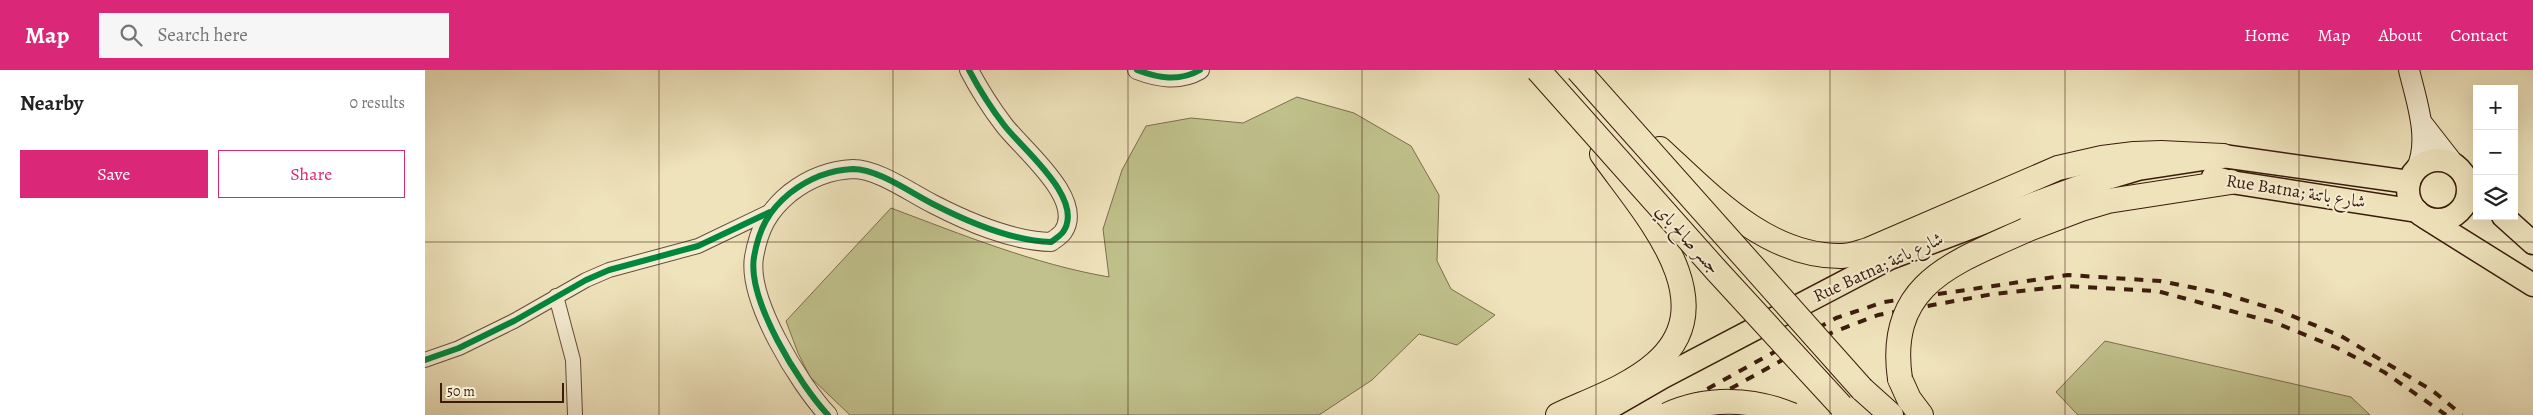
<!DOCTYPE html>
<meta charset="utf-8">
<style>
:root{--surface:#fff;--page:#f6f6f6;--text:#222;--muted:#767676;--line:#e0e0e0;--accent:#db2777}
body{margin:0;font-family:Alegreya,Amiri,serif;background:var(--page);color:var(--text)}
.controls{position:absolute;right:15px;top:15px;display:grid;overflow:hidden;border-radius:0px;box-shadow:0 5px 20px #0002}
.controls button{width:45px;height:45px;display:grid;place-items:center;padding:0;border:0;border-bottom:1px solid var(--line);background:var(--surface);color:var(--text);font:25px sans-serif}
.scale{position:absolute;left:15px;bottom:12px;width:124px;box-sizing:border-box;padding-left:5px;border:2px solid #3b1c0b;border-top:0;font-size:14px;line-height:18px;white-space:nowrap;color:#3b1c0b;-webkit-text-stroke:4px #f5edd3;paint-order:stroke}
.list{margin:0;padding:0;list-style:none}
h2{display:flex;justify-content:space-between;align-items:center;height:65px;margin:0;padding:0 20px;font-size:21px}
h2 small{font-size:16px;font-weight:400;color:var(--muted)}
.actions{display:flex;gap:10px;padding:15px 20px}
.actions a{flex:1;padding:11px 0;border:1px solid var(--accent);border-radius:0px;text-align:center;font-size:18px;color:var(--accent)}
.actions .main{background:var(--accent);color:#fff}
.icon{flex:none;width:28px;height:28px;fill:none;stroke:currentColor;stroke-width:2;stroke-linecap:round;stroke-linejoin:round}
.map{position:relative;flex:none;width:2108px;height:345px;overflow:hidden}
header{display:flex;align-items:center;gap:30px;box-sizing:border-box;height:70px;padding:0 25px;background:var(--accent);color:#fff}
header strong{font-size:24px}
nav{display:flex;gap:28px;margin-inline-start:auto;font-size:18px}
.search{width:350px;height:45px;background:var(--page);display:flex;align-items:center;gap:12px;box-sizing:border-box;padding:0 18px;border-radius:0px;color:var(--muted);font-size:19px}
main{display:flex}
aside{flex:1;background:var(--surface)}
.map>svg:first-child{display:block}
.green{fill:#c0c18c;stroke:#7e6e4c}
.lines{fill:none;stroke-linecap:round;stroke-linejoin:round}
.minor-casing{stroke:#684e37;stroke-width:16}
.tertiary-casing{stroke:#684e37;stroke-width:20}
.secondary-casing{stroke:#3b1c0b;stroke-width:22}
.primary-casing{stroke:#3b1c0b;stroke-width:25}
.trunk-casing{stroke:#3b1c0b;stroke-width:26}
.minor{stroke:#f5edd3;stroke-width:14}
.tertiary{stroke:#f5edd3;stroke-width:18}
.secondary{stroke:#f5edd3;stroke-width:20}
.primary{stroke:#efe3bc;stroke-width:22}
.trunk{stroke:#efe3bc;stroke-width:24}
.rail{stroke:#3b1c0b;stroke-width:4;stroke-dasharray:9 9;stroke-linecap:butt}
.trunk-bridge-casing{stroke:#3b1c0b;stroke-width:26;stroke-linecap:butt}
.trunk-bridge{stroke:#efe3bc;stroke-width:24}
.cycleway-casing{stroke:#f5edd3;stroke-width:9}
.cycleway{stroke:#00873e;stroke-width:6}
.grid{fill:none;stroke:#3b1c0b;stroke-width:1;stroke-opacity:0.55}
.labels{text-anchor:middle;stroke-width:4;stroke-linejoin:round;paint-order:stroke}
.street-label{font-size:18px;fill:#3b1c0b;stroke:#f5edd3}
</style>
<header>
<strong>Map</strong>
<div class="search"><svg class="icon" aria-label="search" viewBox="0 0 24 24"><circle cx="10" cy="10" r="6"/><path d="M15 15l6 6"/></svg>Search here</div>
<nav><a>Home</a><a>Map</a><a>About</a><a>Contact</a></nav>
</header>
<main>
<aside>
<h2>Nearby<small>0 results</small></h2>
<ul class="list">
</ul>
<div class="actions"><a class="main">Save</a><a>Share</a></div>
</aside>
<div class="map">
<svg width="2108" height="345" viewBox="0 0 2108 345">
<rect width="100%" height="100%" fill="#efe3bc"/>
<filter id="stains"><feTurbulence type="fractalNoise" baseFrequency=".004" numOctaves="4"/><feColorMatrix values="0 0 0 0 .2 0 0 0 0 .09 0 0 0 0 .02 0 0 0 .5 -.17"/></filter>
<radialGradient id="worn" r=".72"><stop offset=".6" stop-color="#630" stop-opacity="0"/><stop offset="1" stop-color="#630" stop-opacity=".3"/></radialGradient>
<g class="green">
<path d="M872 27 929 43 986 76 1014 125 1012 191 1026 219 1070 245 1032 275 994 264 947 310 894 345H425L385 307 373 283 361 251 466 138C538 165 609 194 684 207L678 159 697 100 721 56 766 48 818 53Z"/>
<path d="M1680 271 1926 327 1945 345H1653L1631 322Z"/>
</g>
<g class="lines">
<g class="minor-casing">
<g id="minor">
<path d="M131 226 148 290 150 345"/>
<path d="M0 290 34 278 89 251 161 210 184 200 273 176 346 141"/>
</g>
</g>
<g class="tertiary-casing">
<g id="tertiary">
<path d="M712 0C733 8 754 12 775 0"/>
<path d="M403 345C374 314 322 230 329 187 334 159 343 141 365 123 383 109 405 100 428 99 453 99 486 123 508 134 543 152 586 171 626 172 630 169 635 166 638 162 661 129 596 78 579 55 566 38 554 19 544 0"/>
</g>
</g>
<g class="secondary-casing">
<g id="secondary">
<path d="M1984 0C1991 30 2006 70 1991 100"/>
<path d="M1997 53 2029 94"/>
</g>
</g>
<g class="primary-casing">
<g id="primary">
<circle cx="2013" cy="120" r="30"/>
<path d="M1788 107 1806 112 1992 141"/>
<path d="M2078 146 2108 173"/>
<path d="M2001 148 2108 215"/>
<path d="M1172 345 1238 307 1465 188 1653 117 1713 99 1798 86 1984 112"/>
</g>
</g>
<g class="trunk-casing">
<g id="trunk">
<path d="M1235 79C1286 126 1342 187 1417 186 1426 186 1435 182 1443 180L1633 98 1677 88 1709 84 1736 83 1798 86"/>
<path d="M1601 160 1656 139 1683 131 1806 112"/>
<path d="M1475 309 1484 329 1496 345"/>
<path d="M1437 319 1466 345"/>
<path d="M1133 345C1165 330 1204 317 1231 293 1303 230 1216 140 1177 84"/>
</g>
</g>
<use href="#minor" class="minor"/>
<use href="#tertiary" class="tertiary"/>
<use href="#secondary" class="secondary"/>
<use href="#primary" class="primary"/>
<use href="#trunk" class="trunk"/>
<g class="rail">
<path d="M1235 345 1411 248 1459 232 1643 205 1735 211 1800 224 1855 241 1916 266 2008 321 2037 345"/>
<path d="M1258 345 1406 263 1453 245 1568 224 1642 216 1732 221 1851 253 1910 277 1959 302 2021 345"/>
</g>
<g class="trunk-bridge-casing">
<g id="trunk-bridge">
<path d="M1113 0 1292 201 1416 336"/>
<path d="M1153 0 1437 319"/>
<path d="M1475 309C1461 213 1529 193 1601 160"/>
<path d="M1242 345C1282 327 1327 328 1367 345"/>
</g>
</g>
<use href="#trunk-bridge" class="trunk-bridge"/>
<g class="cycleway-casing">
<g id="cycleway">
<path d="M712 0C733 8 754 12 775 0"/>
<path d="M0 290 34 278 89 251 161 210 184 200 273 176 345 142"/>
<path d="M403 345C374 314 322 230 329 187 334 159 343 141 365 123 383 109 405 100 428 99 453 99 486 123 508 134 543 152 586 171 626 172 630 169 635 166 638 162 661 129 596 78 579 55 566 38 554 19 544 0"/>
</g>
</g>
<use href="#cycleway" class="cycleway"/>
</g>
<path class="grid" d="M234 0V345M468 0V345M703 0V345M937 0V345M1171 0V345M1405 0V345M1640 0V345M1874 0V345M0 172H2108"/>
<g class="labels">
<g class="street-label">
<text transform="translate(1871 121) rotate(9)" y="6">Rue Batna; شارع باتنة</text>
<text transform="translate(1263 169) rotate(48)" y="6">جسر صالح باي</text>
<text transform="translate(1453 197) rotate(-25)" y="6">Rue Batna; شارع باتنة</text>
</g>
</g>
<rect width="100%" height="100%" filter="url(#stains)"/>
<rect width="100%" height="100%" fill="url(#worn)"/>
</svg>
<div class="controls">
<button>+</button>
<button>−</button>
<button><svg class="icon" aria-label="layers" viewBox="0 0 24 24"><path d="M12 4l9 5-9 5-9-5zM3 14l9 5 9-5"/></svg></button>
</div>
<div class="scale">50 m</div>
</div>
</main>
